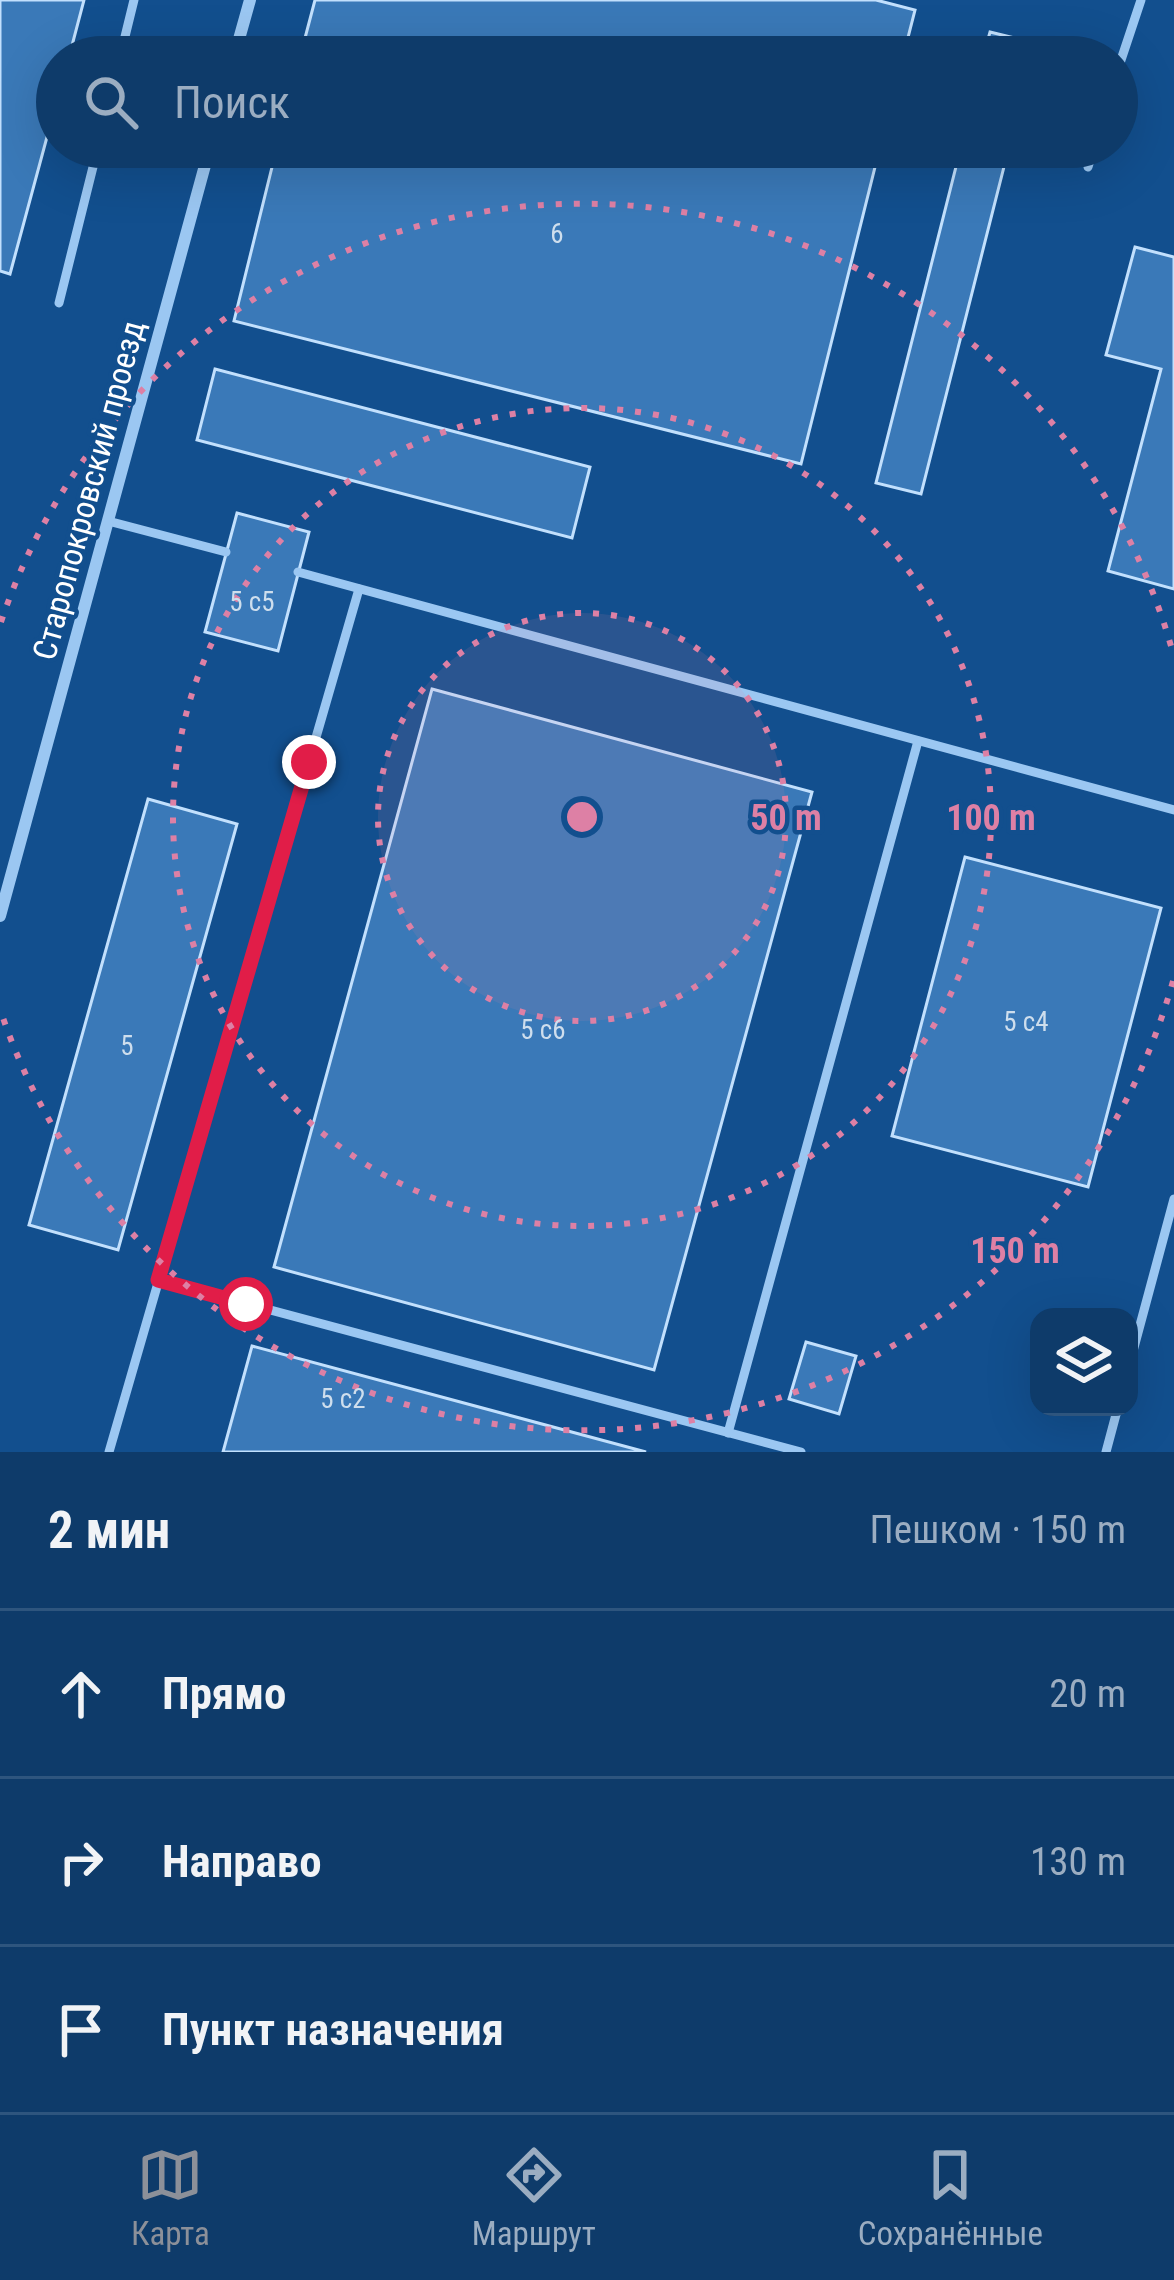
<!DOCTYPE html>
<html lang="ru">
<meta charset="utf-8">
<style>
:root{--surface:#0e3b6a;--page:#1c4672;--text:#f1f3f6;--muted:#9badc1;--line:#2e557e;--accent:#8c9099}
body{margin:0;font-family:"Roboto Condensed",sans-serif;background:var(--page);color:var(--text)}
.controls{position:absolute;right:36px;bottom:36px;display:grid;overflow:hidden;border-radius:24px;box-shadow:0 12px 48px #0002}
.controls button{width:108px;height:108px;display:grid;place-items:center;padding:0;border:0;border-bottom:3px solid var(--line);background:var(--surface);color:var(--text);font:60px sans-serif}
.stop{position:absolute;width:36px;height:36px;margin:-27px;border:9px solid #e11d48;border-radius:50%;background:#fff}
.stop.end{background:#e11d48;border-color:#fff;box-shadow:0 3px 12px #0008}
.list{margin:0;padding:0;list-style:none}
h2{display:flex;justify-content:space-between;align-items:center;height:156px;margin:0;padding:0 48px;font-size:51px}
h2 small{font-size:39px;font-weight:400;color:var(--muted)}
.list li{display:grid;grid-template-columns:78px 1fr auto;gap:36px;align-items:center;box-sizing:border-box;height:168px;padding:0 48px;border-top:3px solid var(--line)}
.list b{display:block;font-size:45px;white-space:nowrap}
.list em{font-size:39px;font-style:normal;color:var(--muted)}
.icon{flex:none;width:66px;height:66px;fill:none;stroke:currentColor;stroke-width:2;stroke-linecap:round;stroke-linejoin:round}
.map{position:relative;flex:none;width:1174px;height:1452px;overflow:hidden}
.search{position:absolute;background:var(--surface);box-shadow:0 12px 48px #0002;left:36px;right:36px;top:36px;height:132px;display:flex;align-items:center;gap:30px;box-sizing:border-box;padding:0 42px;border-radius:66px;color:var(--muted);font-size:45px}
.sheet{height:660px;background:var(--surface)}
nav{display:flex;justify-content:space-around;align-items:center;box-sizing:border-box;height:168px;border-top:3px solid var(--line);background:var(--surface);font-size:33px;color:var(--muted)}
nav a{display:grid;justify-items:center;gap:6px}
nav .on{color:var(--accent)}
.map>svg:first-child{display:block}
.building{fill:#3a79b8;stroke:#c2e0fd;stroke-width:3}
.lines{fill:none;stroke-linecap:round;stroke-linejoin:round}
.lane{stroke:#9bc7f2;stroke-width:9}
.street{stroke:#9bc7f2;stroke-width:12}
.route{stroke:#e11d48;stroke-width:15}
.ring{fill:none;stroke:#dd80a5;stroke-width:6;stroke-dasharray:6 12}
.labels{text-anchor:middle;stroke-width:9;stroke-linejoin:round;paint-order:stroke}
.number-label{font-size:27px;fill:#cedeed}
.street-label{font-size:33px;fill:#fff;stroke:#124f8e}
.centre{fill:#dd80a5;stroke:#124f8e;stroke-width:6}
.ring-label{font-size:36px;text-anchor:middle;font-weight:bold;fill:#dd80a5;stroke:#124f8e;stroke-width:9;stroke-linejoin:round;paint-order:stroke}
</style>
<div class="map">
<svg width="1174" height="1452" viewBox="0 0 1174 1452">
<rect width="100%" height="100%" fill="#124f8e"/>
<g class="building">
<path d="M0 0H84L69 57H57V100L10 274 0 271Z"/>
<path d="M315 0H876L915 10 903 57H300Z"/>
<path d="M990 32 1035 43 1031 57H983Z"/>
<path d="M277 147H880L801 464 234 321Z"/>
<path d="M961 147H1009L921 494 876 483Z"/>
<path d="M1135 247 1174 257V589L1108 571 1161 369 1106 355Z"/>
<path d="M215 369 590 467 572 538 197 440Z"/>
<path d="M237 513 309 532 278 651 205 632Z"/>
<path d="M432 689 812 792 654 1370 274 1267Z"/>
<path d="M148 799 237 824 118 1250 29 1225Z"/>
<path d="M965 857 1161 908 1088 1187 892 1136Z"/>
<path d="M806 1342 856 1356 839 1414 789 1399Z"/>
<path d="M252 1346 646 1452H223Z"/>
</g>
<g class="lines">
<g class="lane">
<path d="M120 57 134 0"/>
<path d="M1117 72 1141 0"/>
<path d="M1088 167 1094 147"/>
<path d="M59 303 98 147"/>
<path d="M108 521 226 552"/>
<path d="M298 572 1174 810"/>
<path d="M158 1280 801 1452"/>
<path d="M1129 1366 1174 1199"/>
<path d="M728 1433 918 741"/>
<path d="M109 1452 359 589"/>
<path d="M1106 1452 1118 1407"/>
</g>
<g class="street">
<path d="M234 57 250 0"/>
<path d="M0 916 210 147"/>
</g>
</g>
<g class="lines">
<path class="route" d="M246 1304 158 1280 309 762"/>
</g>
<circle cx="582" cy="817" r="204" fill="#dd80a5" fill-opacity=".12"/>
<g class="ring">
<circle cx="582" cy="817" r="204"/>
<circle cx="582" cy="817" r="409"/>
<path d="M1173 981A613 613 0 0 1 1 1012M1 622A613 613 0 0 1 1173 653"/>
</g>
<g class="labels">
<g class="number-label">
<text x="557" y="243">6</text>
<text x="252" y="611">5 с5</text>
<text x="1026" y="1031">5 с4</text>
<text x="543" y="1039">5 с6</text>
<text x="127" y="1055">5</text>
<text x="343" y="1408">5 с2</text>
</g>
<g class="street-label">
<text transform="translate(88 490) rotate(-75)" y="12">Старопокровский проезд</text>
</g>
</g>
<circle cx="582" cy="817" r="18" class="centre"/>
<g class="ring-label">
<text x="786" y="830">50 m</text>
<text x="991" y="830">100 m</text>
<text x="1015" y="1263">150 m</text>
</g>
</svg>
<div class="controls">
<button><svg class="icon" aria-label="layers" viewBox="0 0 24 24"><path d="M12 4l9 5-9 5-9-5zM3 14l9 5 9-5"/></svg></button>
</div>
<div class="stop" style="left:246px;top:1304px"></div>
<div class="stop end" style="left:309px;top:762px"></div>
<div class="search"><svg class="icon" aria-label="search" viewBox="0 0 24 24"><circle cx="10" cy="10" r="6"/><path d="M15 15l6 6"/></svg>Поиск</div>
</div>
<section class="sheet">
<h2>2 мин<small>Пешком · 150 m</small></h2>
<ul class="list">
<li><svg class="icon" aria-label="ahead" viewBox="0 0 24 24"><path d="M12 20V5M6 11l6-6 6 6"/></svg><div><b>Прямо</b></div><em>20 m</em></li>
<li><svg class="icon" aria-label="right" viewBox="0 0 24 24"><path d="M7 20v-9h11M14 6l5 5-5 5"/></svg><div><b>Направо</b></div><em>130 m</em></li>
<li><svg class="icon" aria-label="arrive" viewBox="0 0 24 24"><path d="M6 21V4h12l-3 4 3 4H6"/></svg><div><b>Пункт назначения</b></div></li>
</ul>
</section>
<nav>
<a class="on"><svg class="icon" aria-label="map" viewBox="0 0 24 24"><path d="M3 6l6-2 6 2 6-2v14l-6 2-6-2-6 2zM9 4v14M15 6v14"/></svg>Карта</a>
<a><svg class="icon" aria-label="directions" viewBox="0 0 24 24"><path d="M12 3l9 9-9 9-9-9zM9 14v-3h6M13 9l2 2-2 2"/></svg>Маршрут</a>
<a><svg class="icon" aria-label="saved" viewBox="0 0 24 24"><path d="M7 4h10v16l-5-4-5 4z"/></svg>Сохранённые</a>
</nav>
